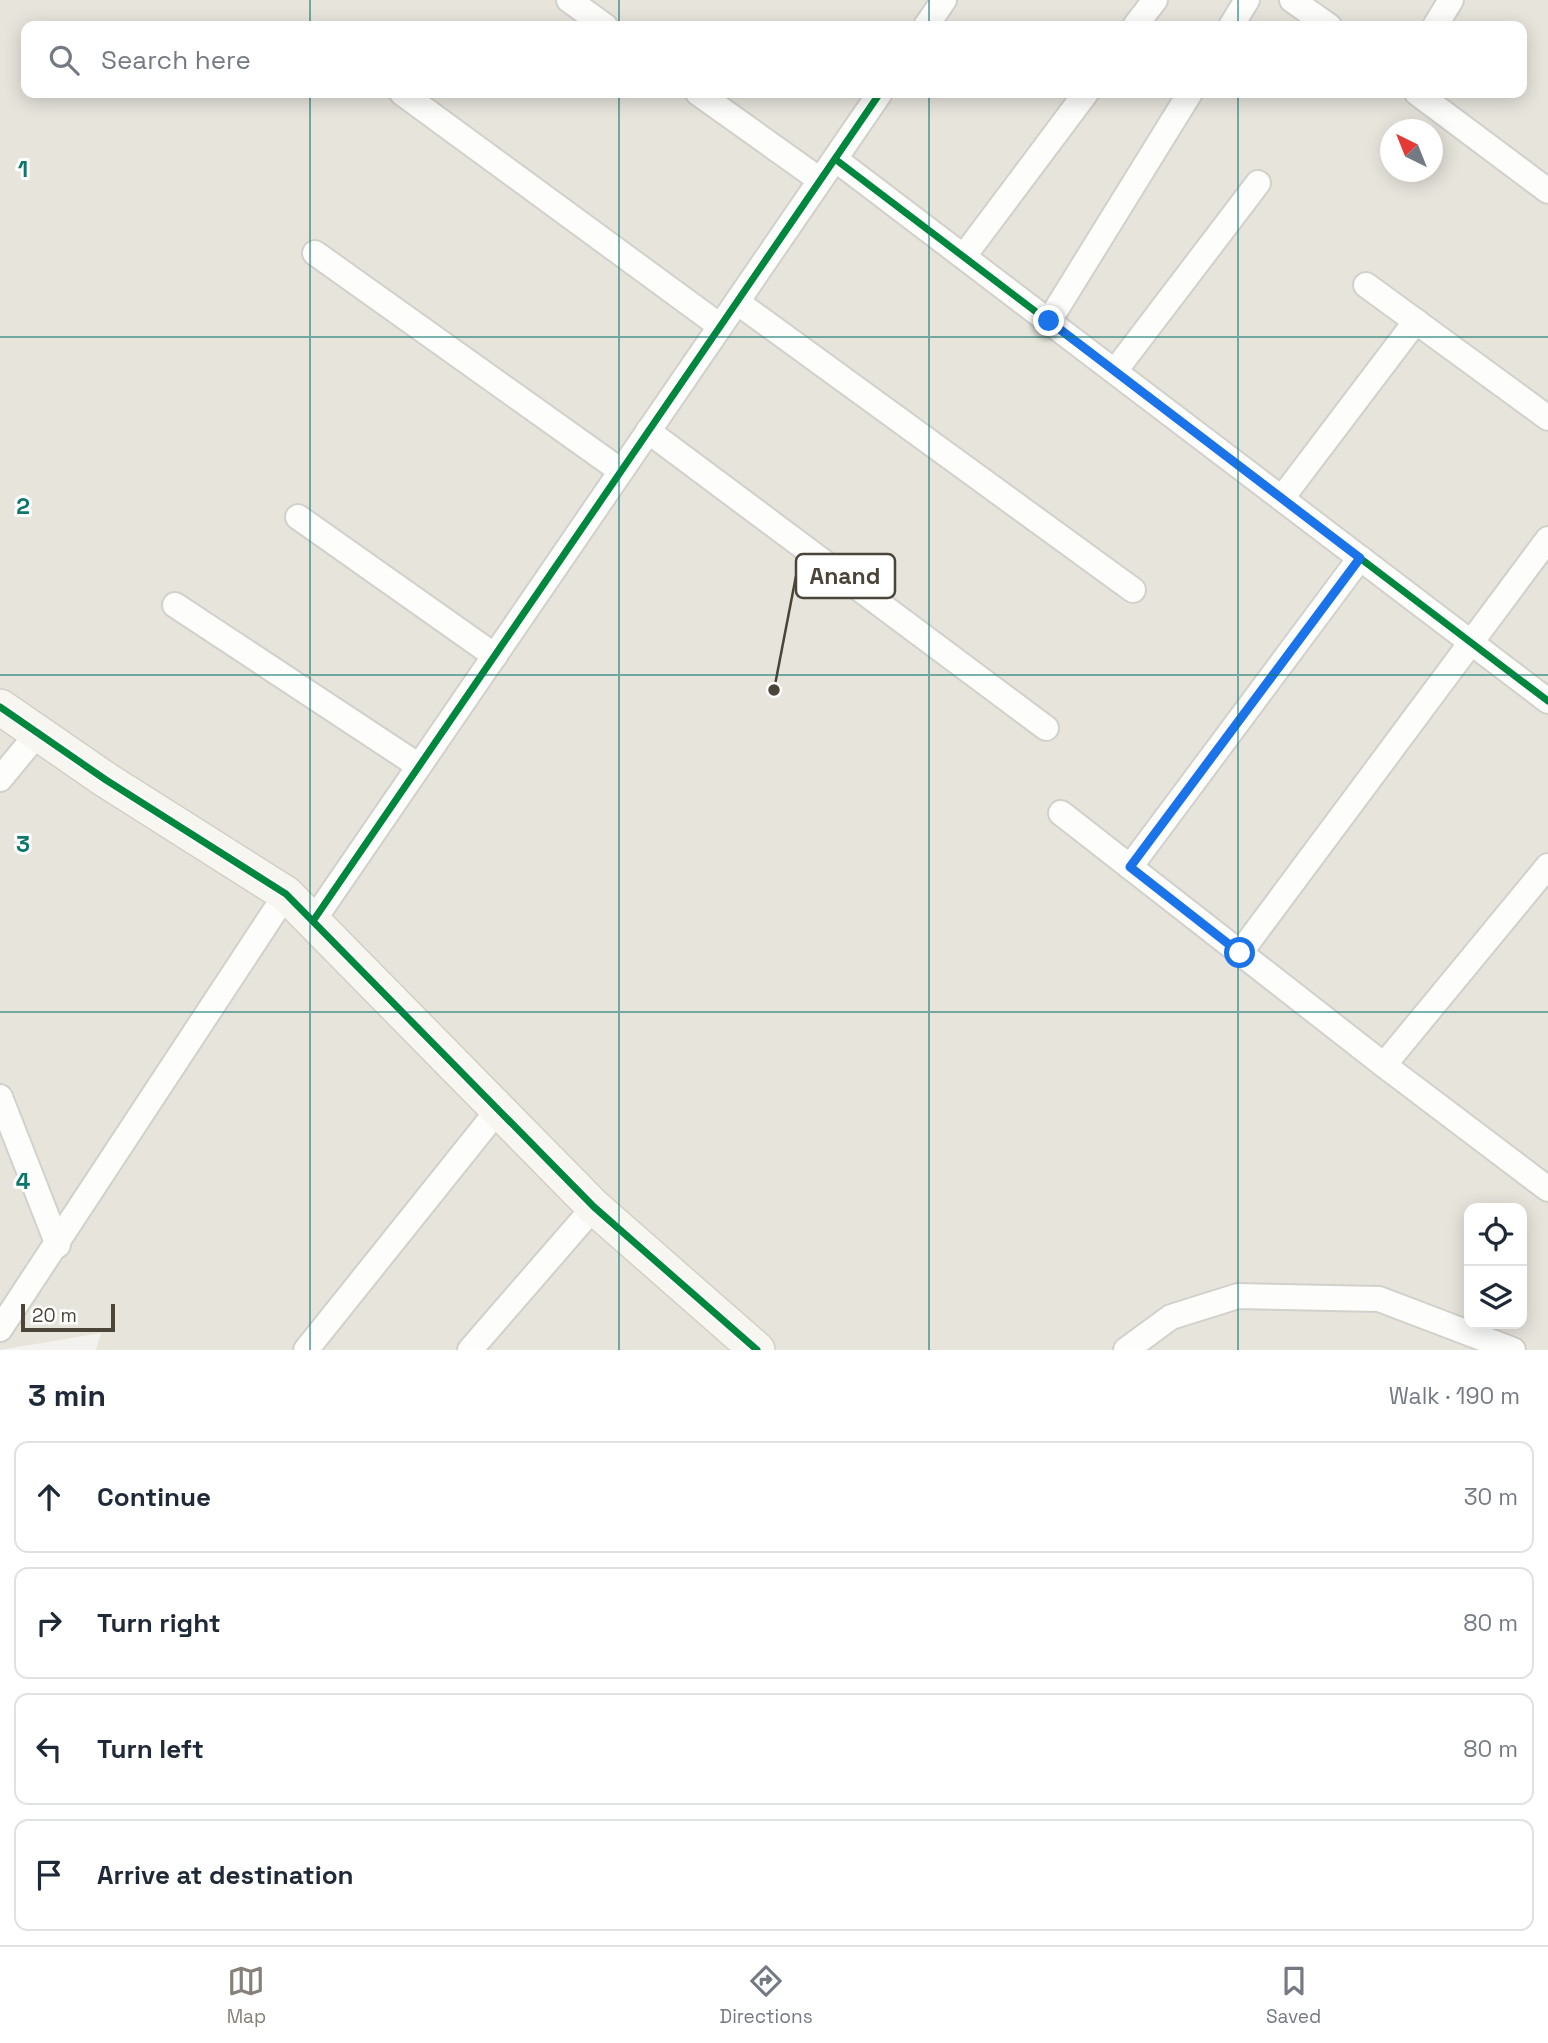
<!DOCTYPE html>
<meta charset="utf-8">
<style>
:root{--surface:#fff;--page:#f2f2f3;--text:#1f2937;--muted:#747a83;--line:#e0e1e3;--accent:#868178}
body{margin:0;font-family:"Space Grotesk",sans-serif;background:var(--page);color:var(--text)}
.controls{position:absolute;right:21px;bottom:21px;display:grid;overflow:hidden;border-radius:14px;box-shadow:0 4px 18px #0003}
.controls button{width:63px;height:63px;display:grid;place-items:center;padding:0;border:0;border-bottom:2px solid var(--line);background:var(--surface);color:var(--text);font:35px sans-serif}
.compass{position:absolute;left:1380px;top:119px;width:63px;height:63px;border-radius:50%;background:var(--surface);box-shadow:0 4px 18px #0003;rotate:317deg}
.scale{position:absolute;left:21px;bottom:18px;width:94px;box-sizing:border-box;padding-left:7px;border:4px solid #4b4439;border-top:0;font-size:19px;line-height:24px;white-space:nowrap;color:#4b4439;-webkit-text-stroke:5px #fff;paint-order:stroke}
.stop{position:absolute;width:21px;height:21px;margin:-16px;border:5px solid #1a73e8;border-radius:50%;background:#fff}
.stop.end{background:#1a73e8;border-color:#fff;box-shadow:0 2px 7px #0008}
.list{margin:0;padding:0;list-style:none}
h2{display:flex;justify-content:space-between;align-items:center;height:91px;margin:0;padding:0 28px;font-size:30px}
h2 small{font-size:23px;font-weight:400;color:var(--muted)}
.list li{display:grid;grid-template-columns:46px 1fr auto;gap:21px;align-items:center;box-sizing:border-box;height:112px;margin:0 14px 14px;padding:0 14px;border:2px solid var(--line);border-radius:14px}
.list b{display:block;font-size:26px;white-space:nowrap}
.list em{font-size:23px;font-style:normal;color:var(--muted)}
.icon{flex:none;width:38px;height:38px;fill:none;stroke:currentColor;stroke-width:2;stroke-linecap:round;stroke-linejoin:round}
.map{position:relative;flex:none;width:1548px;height:1350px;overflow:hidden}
.search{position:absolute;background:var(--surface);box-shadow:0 4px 18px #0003;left:21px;right:21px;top:21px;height:77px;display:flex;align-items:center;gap:18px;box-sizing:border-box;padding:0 24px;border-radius:14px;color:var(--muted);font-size:26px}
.sheet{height:595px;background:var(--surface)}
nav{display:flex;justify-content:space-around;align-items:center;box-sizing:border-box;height:98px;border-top:2px solid var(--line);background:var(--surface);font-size:19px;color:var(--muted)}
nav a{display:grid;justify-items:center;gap:4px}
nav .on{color:var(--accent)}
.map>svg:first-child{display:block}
.residential{fill:#e7e4dc;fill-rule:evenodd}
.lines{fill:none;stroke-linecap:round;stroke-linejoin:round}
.street-casing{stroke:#d2d0cb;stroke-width:28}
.secondary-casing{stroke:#d3cfc5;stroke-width:38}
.street{stroke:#fdfdfc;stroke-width:24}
.secondary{stroke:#f7f6f1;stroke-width:35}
.cycleway-casing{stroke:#fff;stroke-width:11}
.cycleway{stroke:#00873e;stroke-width:7}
.route{stroke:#1a73e8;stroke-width:9}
.grid{fill:none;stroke:#0f766e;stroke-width:2;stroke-opacity:0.55}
.grid-label{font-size:23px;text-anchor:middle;font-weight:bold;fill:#0f766e;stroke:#fff;stroke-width:6;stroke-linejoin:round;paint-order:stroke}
.leader{fill:none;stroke:#4b4439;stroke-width:2.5}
.callout-dot{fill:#4b4439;stroke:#fff;stroke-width:2.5}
.callout{fill:#fff;stroke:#4b4439;stroke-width:2.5}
.callout-label{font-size:23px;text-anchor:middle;font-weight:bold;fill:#4b4439}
</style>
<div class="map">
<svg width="1548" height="1350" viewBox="0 0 1548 1350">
<rect width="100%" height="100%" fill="#f4f2ee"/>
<path class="residential" d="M0 0H1548V1350H96L101 1333 0 1350ZM26 26H1522V93H26ZM1390 130H1432V172H1390ZM1469 1208H1522V1324H1469Z"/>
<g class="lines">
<g class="street-casing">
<g id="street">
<path d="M569 0 605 26"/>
<path d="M1292 0 1329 26"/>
<path d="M926 26 944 0"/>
<path d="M1135 26 1155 0"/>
<path d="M1231 26 1247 0"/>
<path d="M1435 26 1451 0"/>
<path d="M402 93 720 326"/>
<path d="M698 93 820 180"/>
<path d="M1417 93 1548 191"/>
<path d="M835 159 1548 701"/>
<path d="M315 253 621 471"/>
<path d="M964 256 1086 93"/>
<path d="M1366 285 1548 418"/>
<path d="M737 302 1133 590"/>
<path d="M1049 321 1190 93"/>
<path d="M1115 371 1258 183"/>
<path d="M648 431 1046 728"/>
<path d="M1282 498 1416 321"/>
<path d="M298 517 495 656"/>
<path d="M175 605 419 766"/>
<path d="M0 779 38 733"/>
<path d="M1061 813 1384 1065 1548 1189"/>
<path d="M1130 867 1360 558"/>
<path d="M313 921 880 93"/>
<path d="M1240 953 1548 539"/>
<path d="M1384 1065 1548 866"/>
<path d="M0 1097 58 1245"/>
<path d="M0 1329 286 894"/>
<path d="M306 1350 498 1110"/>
<path d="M470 1350 594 1207"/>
<path d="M1126 1350 1171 1317 1238 1296 1379 1299 1513 1350"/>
</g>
</g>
<g class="secondary-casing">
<path id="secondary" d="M0 707 106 780 286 894 594 1207 757 1350"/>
</g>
<use href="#street" class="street"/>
<use href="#secondary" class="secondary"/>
<g class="cycleway-casing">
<g id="cycleway">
<path d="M835 159 1548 701"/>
<path d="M0 707 106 780 286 894 594 1207 757 1350"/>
<path d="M313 921 880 93"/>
</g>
</g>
<use href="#cycleway" class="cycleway"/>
</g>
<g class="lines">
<path class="route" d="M1049 321 1360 558 1130 867 1240 953"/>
</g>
<path class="grid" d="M310 0V26M619 0V26M929 0V26M1238 0V26M310 93V1350M619 93V1350M929 93V1350M1238 93V1350M0 337H1548M0 675H1548M0 1012H1548"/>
<g class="grid-label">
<text x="23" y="177">1</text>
<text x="23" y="514">2</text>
<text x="23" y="852">3</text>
<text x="23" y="1189">4</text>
</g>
<path class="leader" d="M774 690L796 576"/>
<circle class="callout-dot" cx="774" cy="690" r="7"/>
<rect class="callout" x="796" y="554" width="99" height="44" rx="7"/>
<g class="callout-label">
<text x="845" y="584">Anand</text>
</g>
</svg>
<div class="controls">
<button><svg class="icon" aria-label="locate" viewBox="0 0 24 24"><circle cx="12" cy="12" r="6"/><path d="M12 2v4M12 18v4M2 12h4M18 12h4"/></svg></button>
<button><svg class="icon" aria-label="layers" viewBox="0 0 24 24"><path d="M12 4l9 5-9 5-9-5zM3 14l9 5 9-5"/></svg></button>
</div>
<svg class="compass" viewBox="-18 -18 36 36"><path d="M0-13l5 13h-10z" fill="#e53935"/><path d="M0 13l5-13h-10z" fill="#747a83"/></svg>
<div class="scale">20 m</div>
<div class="stop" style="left:1240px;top:953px"></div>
<div class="stop end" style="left:1049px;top:321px"></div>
<div class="search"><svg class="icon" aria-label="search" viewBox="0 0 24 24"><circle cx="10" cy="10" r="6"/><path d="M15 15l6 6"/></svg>Search here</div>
</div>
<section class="sheet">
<h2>3 min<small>Walk · 190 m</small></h2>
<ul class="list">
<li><svg class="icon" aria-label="ahead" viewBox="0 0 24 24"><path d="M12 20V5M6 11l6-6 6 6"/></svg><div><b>Continue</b></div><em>30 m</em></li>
<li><svg class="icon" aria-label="right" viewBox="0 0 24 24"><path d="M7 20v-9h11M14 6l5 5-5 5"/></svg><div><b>Turn right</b></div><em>80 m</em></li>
<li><svg class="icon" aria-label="left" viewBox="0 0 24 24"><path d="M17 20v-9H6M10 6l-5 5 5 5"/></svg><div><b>Turn left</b></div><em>80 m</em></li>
<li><svg class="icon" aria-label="arrive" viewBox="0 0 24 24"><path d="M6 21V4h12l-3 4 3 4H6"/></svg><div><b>Arrive at destination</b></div></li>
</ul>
</section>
<nav>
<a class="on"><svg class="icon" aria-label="map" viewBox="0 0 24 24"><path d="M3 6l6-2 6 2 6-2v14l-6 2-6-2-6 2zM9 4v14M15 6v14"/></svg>Map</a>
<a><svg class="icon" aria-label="directions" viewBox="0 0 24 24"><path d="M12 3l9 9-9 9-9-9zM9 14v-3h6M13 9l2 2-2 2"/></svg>Directions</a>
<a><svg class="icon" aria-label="saved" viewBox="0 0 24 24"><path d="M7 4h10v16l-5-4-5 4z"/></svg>Saved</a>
</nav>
